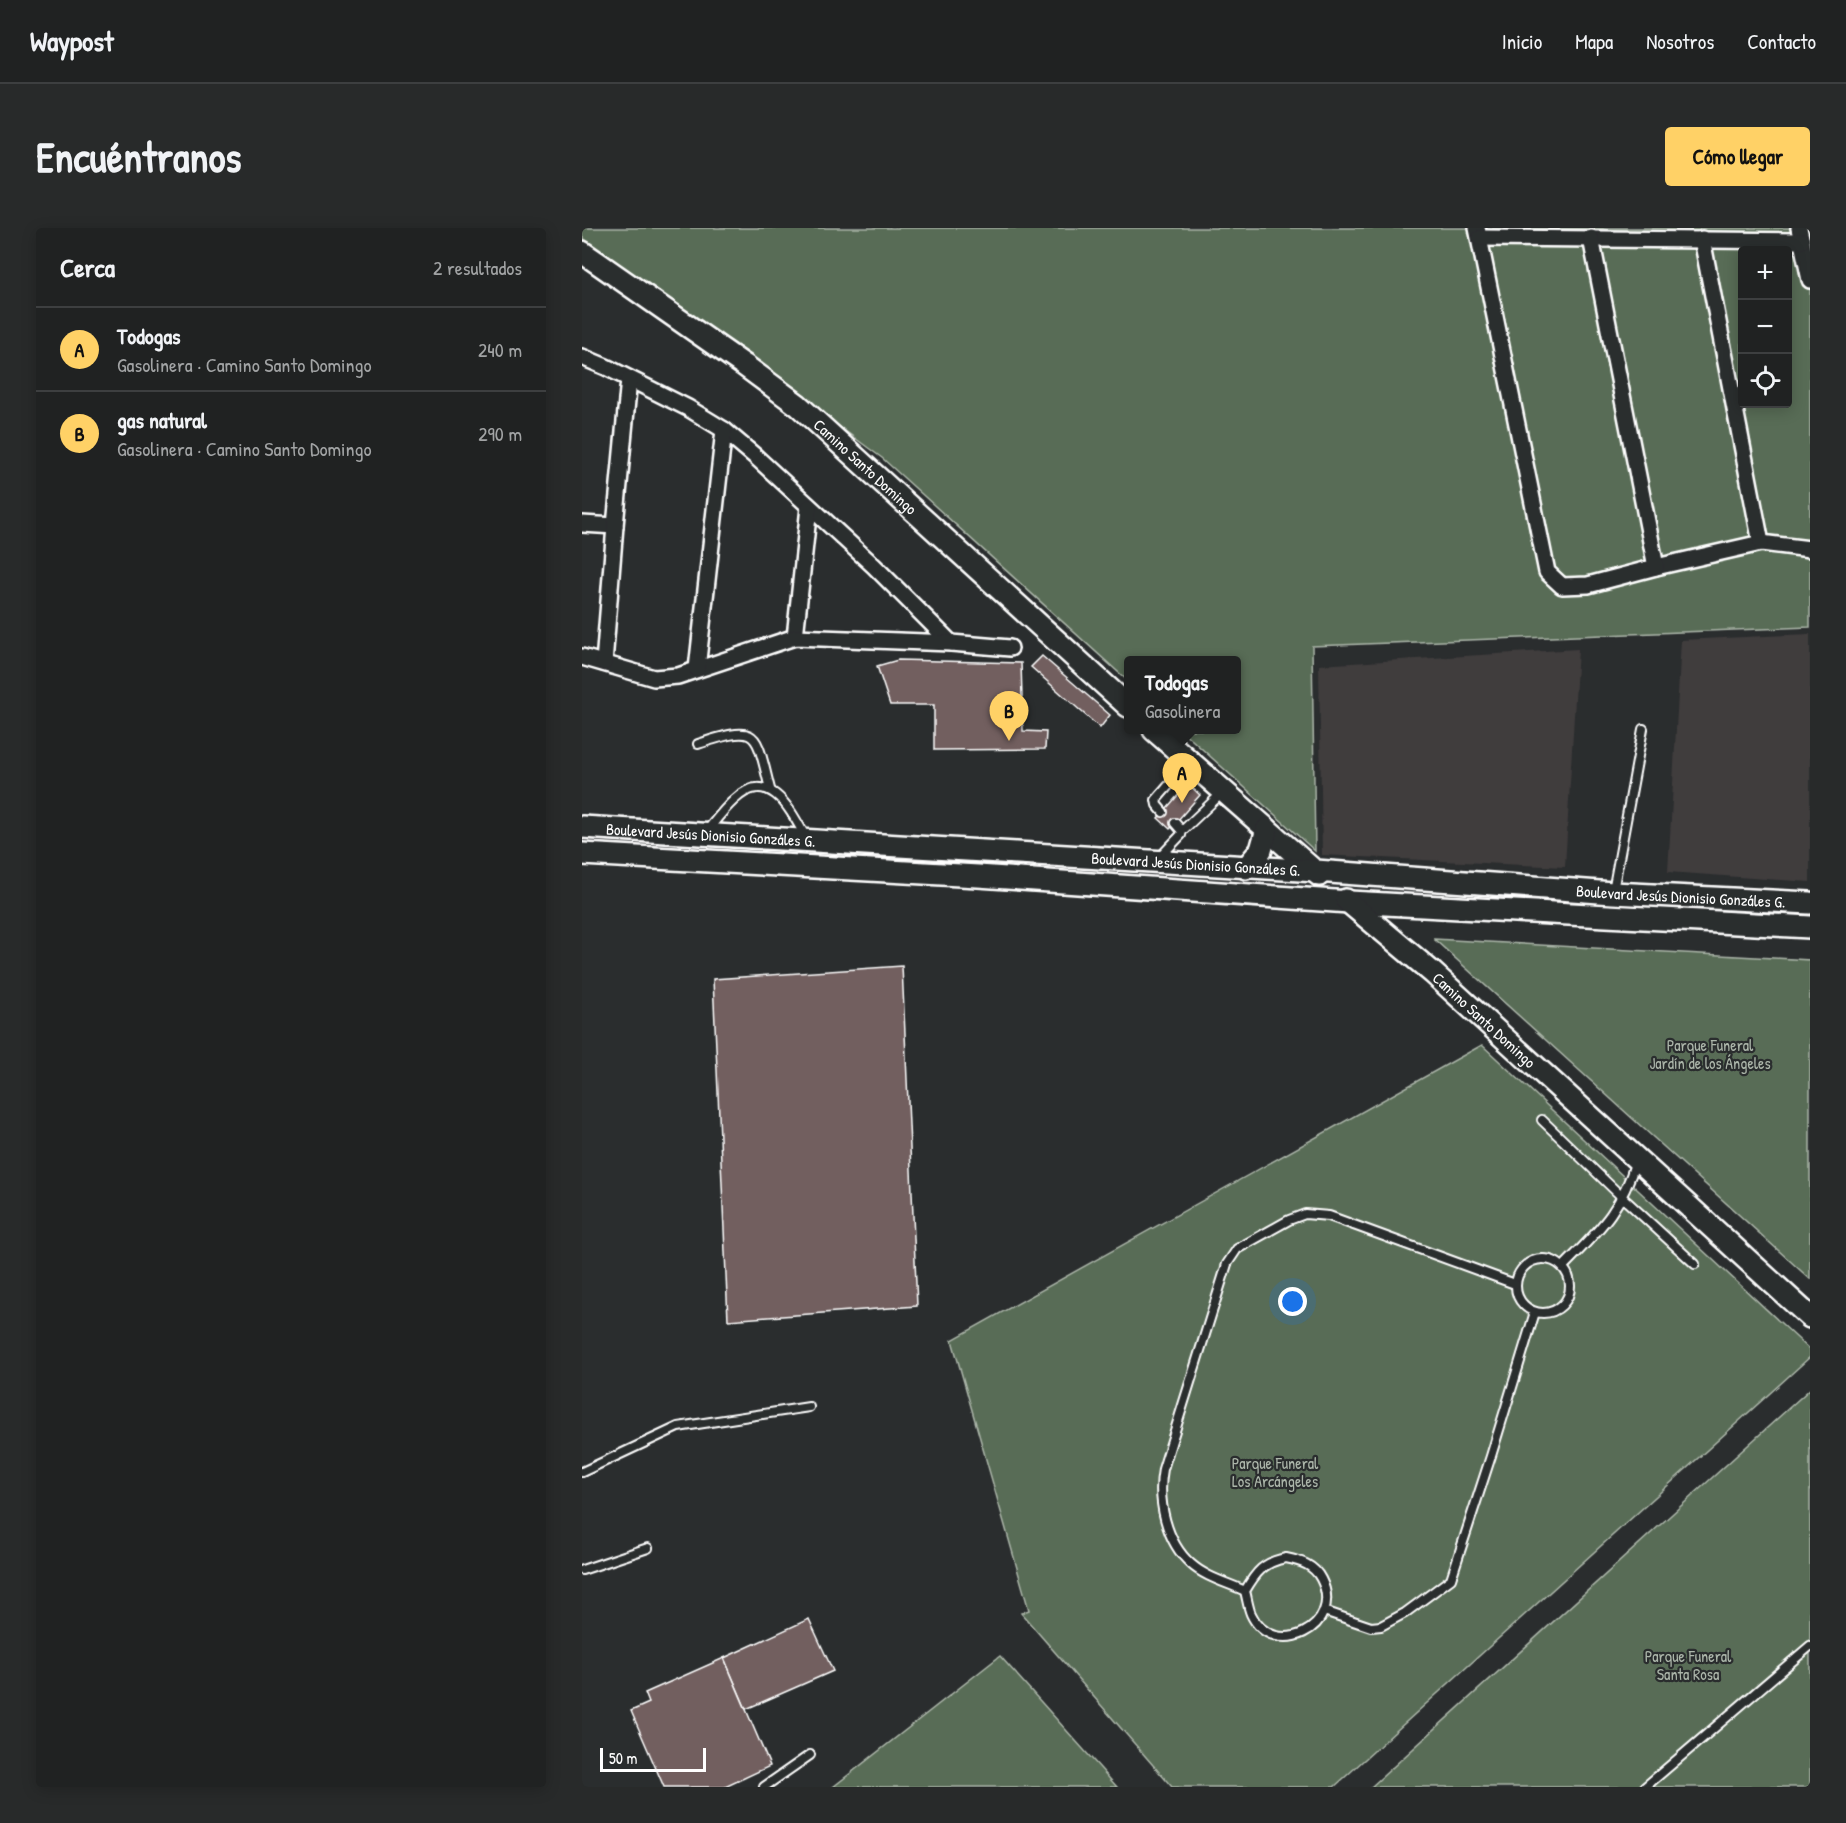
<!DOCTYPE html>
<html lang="es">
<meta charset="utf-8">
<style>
:root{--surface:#202222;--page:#282a2a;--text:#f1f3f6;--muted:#a2a4a5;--line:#3d3f40;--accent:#ffd166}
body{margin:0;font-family:"Patrick Hand",sans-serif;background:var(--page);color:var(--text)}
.controls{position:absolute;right:18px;top:18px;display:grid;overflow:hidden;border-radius:6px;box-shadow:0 3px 15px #0003}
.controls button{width:54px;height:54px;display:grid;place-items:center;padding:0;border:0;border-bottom:2px solid var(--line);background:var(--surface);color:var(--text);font:30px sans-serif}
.scale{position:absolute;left:18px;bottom:15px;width:106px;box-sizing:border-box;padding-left:6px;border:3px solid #fff;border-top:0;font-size:16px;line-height:21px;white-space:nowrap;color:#fff;-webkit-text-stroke:4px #2a2d2e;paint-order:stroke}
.you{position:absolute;left:711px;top:1074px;width:21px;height:21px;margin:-15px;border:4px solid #fff;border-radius:50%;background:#1a73e8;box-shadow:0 0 0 9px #1a73e833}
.badge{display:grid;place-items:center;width:39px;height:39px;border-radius:50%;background:var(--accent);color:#111;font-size:20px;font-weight:700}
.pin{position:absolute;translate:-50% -50px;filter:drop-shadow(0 2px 3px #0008)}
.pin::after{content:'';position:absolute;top:32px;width:21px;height:18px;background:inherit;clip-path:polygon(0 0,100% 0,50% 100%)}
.popup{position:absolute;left:542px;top:428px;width:117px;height:78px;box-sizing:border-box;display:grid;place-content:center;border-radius:6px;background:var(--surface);filter:drop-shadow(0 2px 4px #0005);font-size:20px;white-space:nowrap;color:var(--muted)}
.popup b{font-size:22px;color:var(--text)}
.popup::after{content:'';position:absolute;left:50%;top:100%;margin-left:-12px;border:12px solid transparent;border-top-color:var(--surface)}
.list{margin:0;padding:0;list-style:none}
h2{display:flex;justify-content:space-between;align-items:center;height:78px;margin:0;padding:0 24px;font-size:26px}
h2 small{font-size:20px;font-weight:400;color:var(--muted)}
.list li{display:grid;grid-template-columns:39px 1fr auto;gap:18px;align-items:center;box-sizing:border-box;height:84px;padding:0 24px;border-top:2px solid var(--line)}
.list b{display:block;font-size:22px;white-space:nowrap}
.list p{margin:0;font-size:20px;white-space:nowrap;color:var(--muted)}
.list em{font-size:20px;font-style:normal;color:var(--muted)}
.icon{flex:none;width:33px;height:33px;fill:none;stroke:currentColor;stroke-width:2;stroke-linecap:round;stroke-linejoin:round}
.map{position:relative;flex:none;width:1228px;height:1559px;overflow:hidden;border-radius:6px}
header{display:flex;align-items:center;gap:36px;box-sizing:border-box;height:84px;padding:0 30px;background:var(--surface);border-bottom:2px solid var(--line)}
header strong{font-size:28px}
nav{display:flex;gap:33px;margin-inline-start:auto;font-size:21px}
.intro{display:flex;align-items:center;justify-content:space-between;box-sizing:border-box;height:144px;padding:0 36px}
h1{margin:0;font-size:42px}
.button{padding:15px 27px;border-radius:6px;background:var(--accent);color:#111;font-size:21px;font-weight:700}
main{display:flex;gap:36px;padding:0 36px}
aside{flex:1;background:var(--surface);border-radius:6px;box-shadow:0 3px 15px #0003}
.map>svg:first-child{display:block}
.built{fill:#403c3d}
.green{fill:#596c56;stroke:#acb6aa;stroke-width:1.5;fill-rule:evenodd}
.building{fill:#725f5f;stroke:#fff;stroke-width:1.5}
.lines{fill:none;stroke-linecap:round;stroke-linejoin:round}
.lane-casing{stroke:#fff;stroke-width:12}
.street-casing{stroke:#fff;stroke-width:20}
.secondary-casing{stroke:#fff;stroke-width:26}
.lane{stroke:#2a2d2e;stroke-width:8}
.street{stroke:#2a2d2e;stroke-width:15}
.secondary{stroke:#2a2d2e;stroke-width:21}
.labels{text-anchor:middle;stroke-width:4.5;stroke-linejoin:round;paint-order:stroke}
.street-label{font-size:16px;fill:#fff;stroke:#2a2d2e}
.park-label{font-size:16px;fill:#acb6aa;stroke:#2a2d2e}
</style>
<header>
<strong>Waypost</strong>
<nav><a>Inicio</a><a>Mapa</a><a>Nosotros</a><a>Contacto</a></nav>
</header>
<div class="intro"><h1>Encuéntranos</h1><a class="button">Cómo llegar</a></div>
<main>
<aside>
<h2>Cerca<small>2 resultados</small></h2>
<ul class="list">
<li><span class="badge">A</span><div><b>Todogas</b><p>Gasolinera · Camino Santo Domingo</p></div><em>240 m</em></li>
<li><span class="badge">B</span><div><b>gas natural</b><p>Gasolinera · Camino Santo Domingo</p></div><em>290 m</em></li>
</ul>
</aside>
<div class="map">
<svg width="1228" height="1559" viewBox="0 0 1228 1559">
<rect width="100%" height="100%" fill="#2a2d2e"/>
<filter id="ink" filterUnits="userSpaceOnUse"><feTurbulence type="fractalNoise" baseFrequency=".0167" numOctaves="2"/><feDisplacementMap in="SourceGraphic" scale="12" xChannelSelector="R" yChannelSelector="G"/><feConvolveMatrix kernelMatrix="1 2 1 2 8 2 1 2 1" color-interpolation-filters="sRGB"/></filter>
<g filter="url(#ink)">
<g class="built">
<path d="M1228 406V654L1086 644 1099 412Z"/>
<path d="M996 421 983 639 740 627 737 437Z"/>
</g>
<g class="green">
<path d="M0 0H1228V399L730 418 733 623 599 502H654V432H546V453L300 230 0 9ZM1160 22H1206V176H1160Z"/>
<path d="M852 711 1228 732V1051Z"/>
<path d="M900 817 1228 1122V1129L752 1559H590L439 1385 447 1382 370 1112Z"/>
<path d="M1228 1161V1559H789Z"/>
<path d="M418 1428 535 1559H251Z"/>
</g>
<g class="building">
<path d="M460 428 528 487 518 500 449 439Z"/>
<path d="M316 432 439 435 441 503 464 504 463 521 352 522V477H308L295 438Z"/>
<path d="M606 556 618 567 588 601 576 590Z"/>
<path d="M320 738 335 1078 146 1092 131 751Z"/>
<path d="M227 1391 251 1443 164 1481 142 1430Z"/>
<path d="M142 1430 188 1538 143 1559H82L49 1483 67 1475 63 1465Z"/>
</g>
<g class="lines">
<g class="lane-casing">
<g id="lane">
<path d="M116 516C178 496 173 502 188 561"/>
<path d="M581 584 575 577 574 572 607 534"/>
<path d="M600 603 640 565"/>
<path d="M124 604C133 593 142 581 152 572 187 539 208 581 223 608"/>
<path d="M577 630 599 607 600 603 593 595"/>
<path d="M1031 663 1061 501"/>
<path d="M960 892 1040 969 1113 1036"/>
<circle cx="961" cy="1058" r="27"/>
<path d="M981 1039C1016 1003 1040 982 1054 932"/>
<path d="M0 1244 96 1199 227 1179"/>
<path d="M704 1330C719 1333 732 1337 739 1351 764 1399 691 1434 669 1386 666 1379 665 1370 663 1363 674 1344 682 1334 704 1330Z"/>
<path d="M0 1342 66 1320"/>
<path d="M663 1363C646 1355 623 1349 609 1336 584 1314 575 1273 581 1241L645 1036 655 1021 707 992 723 986 747 988 933 1056"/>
<path d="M742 1383 789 1399 799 1398 823 1385 869 1351 909 1228 953 1084"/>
<path d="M182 1559 228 1527"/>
<path d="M1063 1559 1228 1418"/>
</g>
</g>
<g class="street-casing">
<g id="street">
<path d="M895 0 965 344 980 358 1006 357 1074 339 1179 315 1228 321"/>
<path d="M1217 0 1228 52"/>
<path d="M898 10 1220 13"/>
<path d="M1009 10 1074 339"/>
<path d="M1120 11 1179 315"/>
<path d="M0 129 24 139 106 180 142 202 174 229 292 338 369 415"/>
<path d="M0 296 33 298"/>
<path d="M213 409 227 279"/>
<path d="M0 429 72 450 96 448 213 409 369 415 428 420"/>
<path d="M22 435 33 298 47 151"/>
<path d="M115 441 142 202"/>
</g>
</g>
<g class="secondary-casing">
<g id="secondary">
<path id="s1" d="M0 24 162 137 216 177 546 478"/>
<path d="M572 502 737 647"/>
<path id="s2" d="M0 599 734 643 1031 665 1228 675"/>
<path d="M0 626 396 648 767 674 1228 699"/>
<path d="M664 640 679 622 685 601"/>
<path id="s3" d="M764 672 851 745 1228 1089"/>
</g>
</g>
<use href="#lane" class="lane"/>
<use href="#street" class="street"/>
<use href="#secondary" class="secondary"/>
</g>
</g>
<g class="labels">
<g class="street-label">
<text dy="6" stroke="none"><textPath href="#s1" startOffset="356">Camino Santo Domingo</textPath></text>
<text dy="6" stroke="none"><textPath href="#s2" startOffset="129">Boulevard Jesús Dionisio Gonzáles G.</textPath></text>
<text dy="6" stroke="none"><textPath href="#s2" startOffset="615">Boulevard Jesús Dionisio Gonzáles G.</textPath></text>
<text dy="6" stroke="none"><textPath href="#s2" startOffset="1101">Boulevard Jesús Dionisio Gonzáles G.</textPath></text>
<text dy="6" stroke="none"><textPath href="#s3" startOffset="183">Camino Santo Domingo</textPath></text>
</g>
<g class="park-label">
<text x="1128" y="823">Parque Funeral<tspan x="1128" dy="18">Jardín de los Ángeles</tspan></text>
<text x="693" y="1241">Parque Funeral<tspan x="693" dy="18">Los Arcángeles</tspan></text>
<text x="1106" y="1434">Parque Funeral<tspan x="1106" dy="18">Santa Rosa</tspan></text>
</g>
</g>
</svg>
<div class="controls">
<button>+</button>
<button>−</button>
<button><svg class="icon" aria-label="locate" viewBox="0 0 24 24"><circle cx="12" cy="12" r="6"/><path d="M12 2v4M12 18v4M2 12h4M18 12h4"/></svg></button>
</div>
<div class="scale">50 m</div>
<div class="you"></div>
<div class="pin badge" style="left:600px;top:575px">A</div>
<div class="popup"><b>Todogas</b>Gasolinera</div>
<div class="pin badge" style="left:427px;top:513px">B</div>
</div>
</main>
